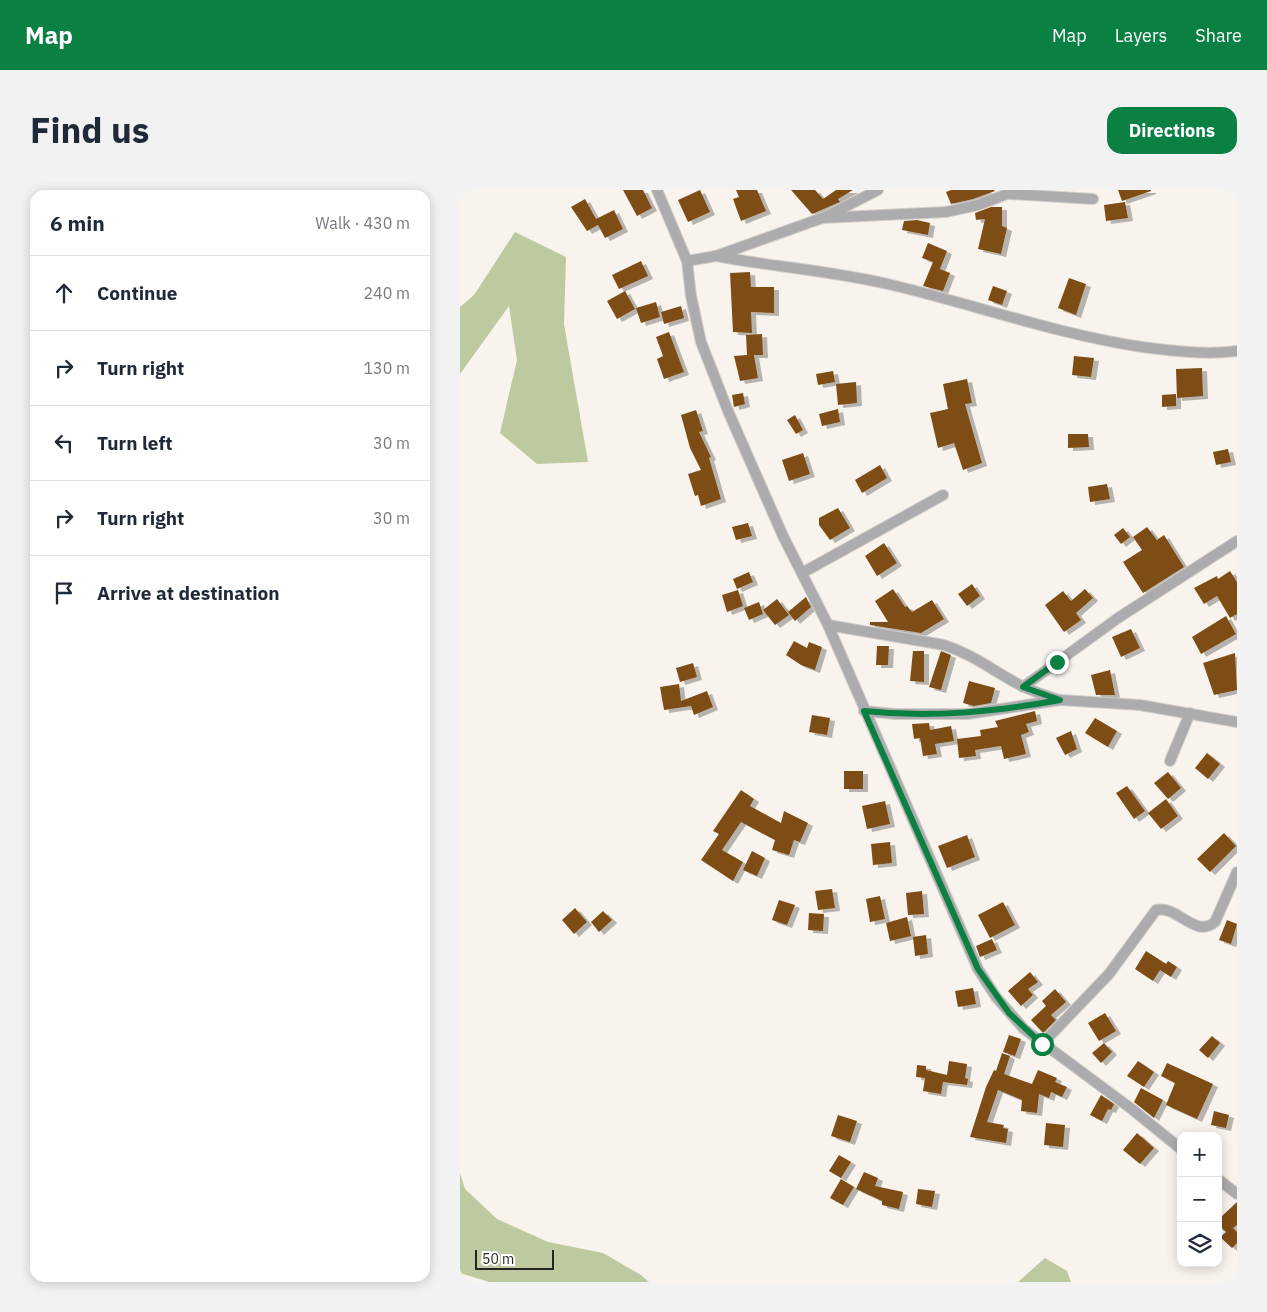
<!DOCTYPE html>
<meta charset="utf-8">
<style>
:root{--surface:#fff;--page:#f2f2f3;--text:#1f2937;--muted:#747a83;--line:#e0e1e3;--accent:#0b8043}
body{margin:0;font-family:"IBM Plex Sans",sans-serif;background:var(--page);color:var(--text)}
.controls{position:absolute;right:15px;bottom:15px;display:grid;overflow:hidden;border-radius:10px;box-shadow:0 2px 12px #0003}
.controls button{width:45px;height:45px;display:grid;place-items:center;padding:0;border:0;border-bottom:1px solid var(--line);background:var(--surface);color:var(--text);font:25px sans-serif}
.scale{position:absolute;left:15px;bottom:12px;width:79px;box-sizing:border-box;padding-left:5px;border:2px solid #262422;border-top:0;font-size:14px;line-height:18px;white-space:nowrap;color:#262422;-webkit-text-stroke:4px #fff;paint-order:stroke}
.stop{position:absolute;width:15px;height:15px;margin:-11px;border:4px solid #0b8043;border-radius:50%;background:#fff}
.stop.end{background:#0b8043;border-color:#fff;box-shadow:0 1px 5px #0008}
.list{margin:0;padding:0;list-style:none}
h2{display:flex;justify-content:space-between;align-items:center;height:65px;margin:0;padding:0 20px;font-size:21px}
h2 small{font-size:16px;font-weight:400;color:var(--muted)}
.list li{display:grid;grid-template-columns:32px 1fr auto;gap:15px;align-items:center;box-sizing:border-box;height:75px;padding:0 20px;border-top:1px solid var(--line)}
.list b{display:block;font-size:19px;white-space:nowrap}
.list em{font-size:16px;font-style:normal;color:var(--muted)}
.icon{flex:none;width:28px;height:28px;fill:none;stroke:currentColor;stroke-width:2;stroke-linecap:round;stroke-linejoin:round}
.map{position:relative;flex:none;width:777px;height:1092px;overflow:hidden;border-radius:15px}
header{display:flex;align-items:center;gap:30px;box-sizing:border-box;height:70px;padding:0 25px;background:var(--accent);color:#fff}
header strong{font-size:24px}
nav{display:flex;gap:28px;margin-inline-start:auto;font-size:18px}
.intro{display:flex;align-items:center;justify-content:space-between;box-sizing:border-box;height:120px;padding:0 30px}
h1{margin:0;font-size:35px}
.button{padding:12px 22px;border-radius:15px;background:var(--accent);color:#fff;font-size:18px;font-weight:700}
main{display:flex;gap:30px;padding:0 30px}
aside{flex:1;background:var(--surface);border-radius:15px;box-shadow:0 2px 12px #0003}
.map>svg:first-child{display:block}
.green{fill:#bdca9f}
.building{fill:#7e4e17;filter:url(#shadow)}
.lines{fill:none;stroke-linecap:round;stroke-linejoin:round}
.minor-casing{stroke:#d2cec8;stroke-width:12}
.minor{stroke:#acacaf;stroke-width:10}
.route{stroke:#0b8043;stroke-width:6}
</style>
<header>
<strong>Map</strong>
<nav><a>Map</a><a>Layers</a><a>Share</a></nav>
</header>
<div class="intro"><h1>Find us</h1><a class="button">Directions</a></div>
<main>
<aside>
<h2>6 min<small>Walk · 430 m</small></h2>
<ul class="list">
<li><svg class="icon" aria-label="ahead" viewBox="0 0 24 24"><path d="M12 20V5M6 11l6-6 6 6"/></svg><div><b>Continue</b></div><em>240 m</em></li>
<li><svg class="icon" aria-label="right" viewBox="0 0 24 24"><path d="M7 20v-9h11M14 6l5 5-5 5"/></svg><div><b>Turn right</b></div><em>130 m</em></li>
<li><svg class="icon" aria-label="left" viewBox="0 0 24 24"><path d="M17 20v-9H6M10 6l-5 5 5 5"/></svg><div><b>Turn left</b></div><em>30 m</em></li>
<li><svg class="icon" aria-label="right" viewBox="0 0 24 24"><path d="M7 20v-9h11M14 6l5 5-5 5"/></svg><div><b>Turn right</b></div><em>30 m</em></li>
<li><svg class="icon" aria-label="arrive" viewBox="0 0 24 24"><path d="M6 21V4h12l-3 4 3 4H6"/></svg><div><b>Arrive at destination</b></div></li>
</ul>
</aside>
<div class="map">
<svg width="777" height="1092" viewBox="0 0 777 1092">
<defs>
<filter id="shadow"><feDropShadow dx="5" dy="3" stdDeviation="0" flood-color="#0004"/></filter>
</defs>
<rect width="100%" height="100%" fill="#f8f3ed"/>
<g class="green">
<path d="M55 42 106 67 104 134 128 272 77 274 40 243 57 170 49 116 0 184V117L14 105Z"/>
<path d="M0 983 5 999 37 1029 88 1052 143 1063 181 1085 189 1092H29L0 1083Z"/>
<path d="M585 1068 607 1081 611 1092H558Z"/>
</g>
<g class="building">
<path d="M163 0H183L192 18 177 26Z"/>
<path d="M240 0 250 22 228 32 218 10Z"/>
<path d="M276 0H297L306 21 281 31 273 9 279 7Z"/>
<path d="M331 0H355L363 9 376 0H393L378 9 380 12 352 24Z"/>
<path d="M491 0H534L535 1 513 9 491 14 486 2Z"/>
<path d="M658 0H691V1L662 11Z"/>
<path d="M125 9 136 29 154 20 163 39 145 48 138 35 127 41 111 17Z"/>
<path d="M665 12 668 28 646 31 644 15Z"/>
<path d="M531 17H542V36L547 38 541 64 518 59 525 29 516 30 515 23Z"/>
<path d="M457 30 470 33 468 45 442 40 444 31Z"/>
<path d="M468 53 487 61 480 79 490 83 483 101 463 96 473 72 462 68Z"/>
<path d="M181 71 188 86 159 99 152 85Z"/>
<path d="M290 82 291 97H314V123L291 122 292 143 273 142 270 83Z"/>
<path d="M609 88 626 94 616 125 598 118Z"/>
<path d="M533 96 547 101 542 115 528 110Z"/>
<path d="M165 101 175 119 157 129 147 111Z"/>
<path d="M196 112 200 127 181 133 176 118Z"/>
<path d="M221 116 224 128 204 134 201 122Z"/>
<path d="M209 142 224 182 204 189 197 169 203 166 196 147Z"/>
<path d="M302 144 303 165H294L298 188 280 191 274 166 287 165 286 145Z"/>
<path d="M614 166 634 168 631 187 612 185Z"/>
<path d="M742 178 743 206 717 208 716 179Z"/>
<path d="M373 181 375 192 358 195 356 184Z"/>
<path d="M507 189 512 213 505 214 522 273 503 280 494 253 478 258 470 223 488 219 483 194Z"/>
<path d="M396 192 397 213 378 215 376 194Z"/>
<path d="M283 203 285 214 274 217 272 205Z"/>
<path d="M716 204V216L702 217V205Z"/>
<path d="M378 219 380 232 362 236 359 224Z"/>
<path d="M236 220 243 241 239 242 251 267 249 268 261 309 241 316 238 305 235 306 228 284 241 280 230 258 221 225Z"/>
<path d="M335 225 343 240 336 244 327 230Z"/>
<path d="M608 244H628L629 257 608 258Z"/>
<path d="M768 259 771 272 756 275 753 262Z"/>
<path d="M343 263 350 284 329 291 322 270Z"/>
<path d="M420 275 427 288 402 303 395 290Z"/>
<path d="M647 294 650 309 630 312 628 297Z"/>
<path d="M378 318 390 338 370 350 359 335V328Z"/>
<path d="M288 333 292 346 276 350 272 337Z"/>
<path d="M687 337 697 350 704 345 724 377 683 403 663 372 682 360 673 347Z"/>
<path d="M663 338 670 347 661 354 654 345Z"/>
<path d="M424 353 437 373 417 386 405 366Z"/>
<path d="M770 381 777 392V424L770 428 757 406 744 414 734 398 757 386 758 389Z"/>
<path d="M289 382 293 392 277 399 273 389Z"/>
<path d="M512 394 520 406 507 416 498 404Z"/>
<path d="M433 399 445 417 447 416 452 422 472 410 484 429 461 443 410 435V432H428L415 411Z"/>
<path d="M625 399 633 408 616 423 621 430 604 442 585 415 603 401 611 411Z"/>
<path d="M278 400 283 416 267 422 262 405Z"/>
<path d="M346 407 351 417 335 431 328 422Z"/>
<path d="M317 409 329 425 315 435 303 420Z"/>
<path d="M299 412 303 424 289 430 284 418Z"/>
<path d="M766 426 776 444 741 464 732 447Z"/>
<path d="M671 439 680 458 661 467 652 447Z"/>
<path d="M334 451 347 458 349 452 362 457 355 480 341 475 326 465Z"/>
<path d="M417 456H429L428 475H416Z"/>
<path d="M453 461H464V492L450 491Z"/>
<path d="M481 461 491 465 481 500 469 497Z"/>
<path d="M775 463 777 500 754 505 743 473Z"/>
<path d="M233 473 237 487 220 492 216 478Z"/>
<path d="M650 480 655 505H636L631 485Z"/>
<path d="M509 491 535 498 531 513 514 516 503 513Z"/>
<path d="M219 494 221 511 247 501 253 517 234 525 231 516 204 520 200 497Z"/>
<path d="M575 521 577 531 566 534 569 542 561 545 566 564 544 569 541 556 515 560 516 566 499 568 497 549 521 546 520 540 538 537 535 531Z"/>
<path d="M352 525 370 528 367 545 349 542Z"/>
<path d="M635 528 657 541 648 557 625 543Z"/>
<path d="M469 533 470 540 491 536 494 551 475 554 477 564 463 566 460 548 454 549 452 534Z"/>
<path d="M611 541 617 559 605 565 596 548Z"/>
<path d="M747 563 760 574 748 589 735 578Z"/>
<rect x="384" y="581" width="19" height="18"/>
<path d="M708 582 721 598 708 609 694 593Z"/>
<path d="M667 596 685 621 674 629 656 603Z"/>
<path d="M281 600 294 609 290 616 321 633 324 621 348 633 340 652 334 650 329 665 312 660 315 650 281 632 262 660 283 672 273 691 241 670 259 644 253 641Z"/>
<path d="M706 609 718 626 701 639 688 623Z"/>
<path d="M425 611 430 634 407 639 402 616Z"/>
<path d="M764 643 776 656 750 682 737 669Z"/>
<path d="M507 645 515 667 487 678 478 656Z"/>
<path d="M430 652 432 673 413 675 411 654Z"/>
<path d="M292 661 305 668 297 686 283 680Z"/>
<path d="M372 699 375 718 358 720 355 701Z"/>
<path d="M462 701 464 724 448 725 446 703Z"/>
<path d="M420 706 425 729 410 732 406 709Z"/>
<path d="M319 710 335 715 327 735 312 730Z"/>
<path d="M543 712 555 735 530 748 518 725Z"/>
<path d="M115 718 127 732 114 744 102 730Z"/>
<path d="M143 721 152 730 139 742 131 732Z"/>
<path d="M349 723 364 724 363 741 348 740Z"/>
<path d="M447 727 451 746 430 751 426 733Z"/>
<path d="M767 730 777 734 771 754 759 750Z"/>
<path d="M466 745 468 764 455 766 453 747Z"/>
<path d="M532 749 537 760 520 767 516 756Z"/>
<path d="M686 761 706 774 708 771 717 777 711 787 700 780 693 791 675 779Z"/>
<path d="M570 782 578 792 568 799 573 805 561 816 548 801Z"/>
<path d="M513 798 516 814 498 817 495 801Z"/>
<path d="M595 799 606 812 591 825 596 830 583 843 571 830 586 816 582 811Z"/>
<path d="M645 823 656 841 639 851 628 833Z"/>
<path d="M549 845 561 849 555 866 543 862Z"/>
<path d="M752 846 760 853 748 868 739 860Z"/>
<path d="M644 853 652 862 641 873 632 863Z"/>
<path d="M542 863 550 866 544 884 572 894 578 880 597 888 595 892 607 897 602 907 591 902 589 908 579 904 577 923 561 921 562 910 538 900 527 932 544 935 543 938 548 939 546 953 510 947 526 897 534 880 536 881Z"/>
<path d="M489 871 507 874 505 888 508 889 507 895 483 892 481 904 463 901 465 888 456 887 457 875 466 876V880L487 885Z"/>
<path d="M678 871 694 882 684 897 667 886Z"/>
<path d="M707 873 753 894 737 929 706 915 715 893 701 886Z"/>
<path d="M681 898 703 910 694 928 674 912Z"/>
<path d="M641 905 654 914 651 920 648 919 642 931 630 925Z"/>
<path d="M754 921 769 925 766 938 751 935Z"/>
<path d="M378 925 397 931 390 952 371 946Z"/>
<path d="M586 933 605 935 603 957 584 955Z"/>
<path d="M677 943 694 958 680 974 663 960Z"/>
<path d="M379 965 391 972 381 988 369 981Z"/>
<path d="M404 982 418 988 415 996 443 1002 439 1019 422 1015V1011L396 999Z"/>
<path d="M381 989 394 997 383 1015 370 1008Z"/>
<path d="M458 999 475 1001 472 1017 456 1014Z"/>
<path d="M777 1012V1035L773 1038 777 1042V1053L772 1058 760 1047 766 1042 758 1035V1024L761 1027Z"/>
</g>
<g class="lines">
<g class="minor-casing">
<g id="minor">
<path d="M197 0 227 71 231 106 241 152 268 221 323 346 368 435 518 779 536 807 564 839 673 920 721 959"/>
<path d="M551 4 633 9"/>
<path d="M365 27 418 0"/>
<path d="M256 66C314 77 374 81 432 95 516 115 596 144 682 157 713 161 746 165 777 161"/>
<path d="M227 71 256 66 362 28 486 22 518 15 558 0"/>
<path d="M342 383 483 305"/>
<path d="M368 435 484 455C515 465 534 482 562 496 574 502 587 506 599 510"/>
<path d="M563 497 658 428 777 351"/>
<path d="M404 521 436 524H507L600 510 680 515 777 532"/>
<path d="M710 571 730 523"/>
<path d="M582 854 649 784 696 720C718 715 735 749 755 732L777 682"/>
<path d="M758 989 777 1004"/>
</g>
</g>
<use href="#minor" class="minor"/>
</g>
<g class="lines">
<path class="route" d="M582 854 549 823 518 779 404 521C471 528 534 522 600 510L563 497 597 472"/>
</g>
</svg>
<div class="controls">
<button>+</button>
<button>−</button>
<button><svg class="icon" aria-label="layers" viewBox="0 0 24 24"><path d="M12 4l9 5-9 5-9-5zM3 14l9 5 9-5"/></svg></button>
</div>
<div class="scale">50 m</div>
<div class="stop" style="left:582px;top:854px"></div>
<div class="stop end" style="left:597px;top:472px"></div>
</div>
</main>
